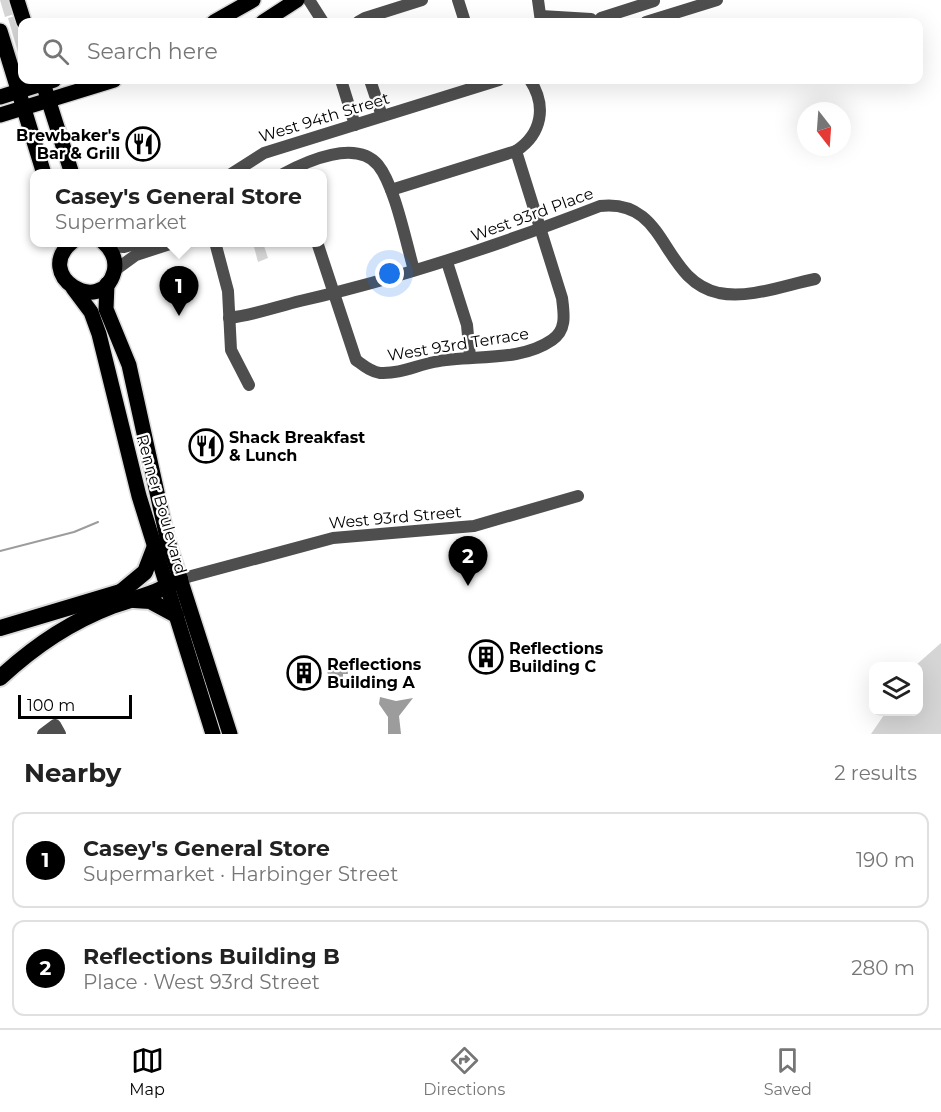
<!DOCTYPE html>
<meta charset="utf-8">
<style>
:root{--surface:#fff;--page:#f2f2f2;--text:#222;--muted:#767676;--line:#e0e0e0;--accent:#000}
body{margin:0;font-family:Montserrat,sans-serif;background:var(--page);color:var(--text)}
.controls{position:absolute;right:18px;bottom:18px;display:grid;overflow:hidden;border-radius:12px;box-shadow:0 6px 24px #0002}
.controls button{width:54px;height:54px;display:grid;place-items:center;padding:0;border:0;border-bottom:2px solid var(--line);background:var(--surface);color:var(--text);font:30px sans-serif}
.compass{position:absolute;left:797px;top:102px;width:54px;height:54px;border-radius:50%;background:var(--surface);box-shadow:0 6px 24px #0002;rotate:163deg}
.scale{position:absolute;left:18px;bottom:15px;width:114px;box-sizing:border-box;padding-left:6px;border:3px solid #000;border-top:0;font-size:16px;line-height:21px;white-space:nowrap;color:#000;-webkit-text-stroke:4px #fff;paint-order:stroke}
.you{position:absolute;left:390px;top:274px;width:21px;height:21px;margin:-15px;border:4px solid #fff;border-radius:50%;background:#1a73e8;box-shadow:0 0 0 9px #1a73e833}
.badge{display:grid;place-items:center;width:39px;height:39px;border-radius:50%;background:var(--accent);color:#fff;font-size:20px;font-weight:700}
.pin{position:absolute;translate:-50% -50px;filter:drop-shadow(0 2px 3px #0008)}
.pin::after{content:'';position:absolute;top:32px;width:21px;height:18px;background:inherit;clip-path:polygon(0 0,100% 0,50% 100%)}
.popup{position:absolute;left:30px;top:169px;width:297px;height:78px;box-sizing:border-box;display:grid;place-content:center;border-radius:12px;background:var(--surface);filter:drop-shadow(0 2px 4px #0005);font-size:20px;white-space:nowrap;color:var(--muted)}
.popup b{font-size:22px;color:var(--text)}
.popup::after{content:'';position:absolute;left:50%;top:100%;margin-left:-12px;border:12px solid transparent;border-top-color:var(--surface)}
.list{margin:0;padding:0;list-style:none}
h2{display:flex;justify-content:space-between;align-items:center;height:78px;margin:0;padding:0 24px;font-size:26px}
h2 small{font-size:20px;font-weight:400;color:var(--muted)}
.list li{display:grid;grid-template-columns:39px 1fr auto;gap:18px;align-items:center;box-sizing:border-box;height:96px;margin:0 12px 12px;padding:0 12px;border:2px solid var(--line);border-radius:12px}
.list b{display:block;font-size:22px;white-space:nowrap}
.list p{margin:0;font-size:20px;white-space:nowrap;color:var(--muted)}
.list em{font-size:20px;font-style:normal;color:var(--muted)}
.icon{flex:none;width:33px;height:33px;fill:none;stroke:currentColor;stroke-width:2;stroke-linecap:round;stroke-linejoin:round}
.map{position:relative;flex:none;width:941px;height:734px;overflow:hidden}
.search{position:absolute;background:var(--surface);box-shadow:0 6px 24px #0002;left:18px;right:18px;top:18px;height:66px;display:flex;align-items:center;gap:15px;box-sizing:border-box;padding:0 21px;border-radius:12px;color:var(--muted);font-size:22px}
.sheet{height:294px;background:var(--surface)}
nav{display:flex;justify-content:space-around;align-items:center;box-sizing:border-box;height:84px;border-top:2px solid var(--line);background:var(--surface);font-size:16px;color:var(--muted)}
nav a{display:grid;justify-items:center;gap:3px}
nav .on{color:var(--accent)}
.map>svg:first-child{display:block}
.green{fill:#d5d5d5}
.water{fill:#9c9c9c}
.lines{fill:none;stroke-linecap:round;stroke-linejoin:round}
.stream{stroke:#9c9c9c;stroke-width:2}
.major-casing{stroke:#dbdbdb;stroke-width:18}
.highway-casing{stroke:#dbdbdb;stroke-width:20}
.minor{stroke:#4e4e4e;stroke-width:12}
.major{stroke:#000;stroke-width:15}
.highway{stroke:#000;stroke-width:16}
.labels{text-anchor:middle;stroke-width:4.5;stroke-linejoin:round;paint-order:stroke}
.street-label{font-size:16px;fill:#000;stroke:#fff}
.poi-label{font-size:16px;font-weight:bold;fill:#000;stroke:#fff;text-anchor:start}
</style>
<div class="map">
<svg width="941" height="734" viewBox="0 0 941 734">
<rect width="100%" height="100%" fill="#fff"/>
<g class="green">
<path d="M0 0H13L17 13 5 17Z"/>
<path d="M16 16 22 38V58L20 59 8 18Z"/>
<path d="M253 243H263L268 258 258 262Z"/>
<path d="M941 643V734H871L886 712H918V666H915Z"/>
</g>
<g class="water">
<path d="M346 660 348 674H343V682L337 683 332 676H328L327 667H332L331 662Z"/>
<path d="M380 697 396 701 413 698 399 716 401 734H388V717L379 704Z"/>
</g>
<g class="lines">
<path class="stream" d="M0 551 74 532 98 522"/>
<g class="major-casing">
<g id="major">
<path d="M17 0 24 22"/>
<path d="M214 22 253 0"/>
<path d="M263 22 297 0"/>
<path d="M0 31 44 174"/>
<path d="M42 80 72 174"/>
<path d="M0 97 54 80"/>
<path d="M0 115 114 80"/>
<path d="M72 242C32 275 101 318 114 272 117 260 112 250 103 242"/>
<path d="M107 284 106 309 129 365 167 538 230 734"/>
<path d="M73 288 91 312 99 334 139 496 213 734"/>
</g>
</g>
<g class="highway-casing">
<g id="highway">
<path d="M121 592 145 572 155 546"/>
<path d="M134 600 150 601 176 615"/>
<path d="M0 628 124 591"/>
<path d="M0 678C32 648 70 622 112 606 135 598 159 593 180 579"/>
</g>
</g>
<g class="minor">
<path d="M309 0 323 22"/>
<path d="M458 0 465 22"/>
<path d="M538 0 541 22"/>
<path d="M541 16 591 19 594 22"/>
<path d="M358 22 365 18 422 0"/>
<path d="M599 22 601 18 654 1"/>
<path d="M646 22 717 0"/>
<path d="M341 80 355 125"/>
<path d="M370 80 382 116"/>
<path d="M231 174 264 153 499 80"/>
<path d="M283 174C307 161 356 139 378 165 395 186 406 243 414 270"/>
<path d="M391 190 516 151"/>
<path d="M215 242 228 291 231 350 249 385"/>
<path d="M317 242 356 360C363 365 371 372 380 373 400 374 415 366 434 362 471 354 519 363 552 340 567 330 564 314 562 298L516 151C542 134 547 106 530 80"/>
<path d="M108 246 124 247 143 242"/>
<path d="M447 262 467 325 470 357"/>
<path d="M114 271 136 255 176 242"/>
<path d="M229 318C254 315 276 307 300 301 402 278 502 244 600 206 669 198 660 280 719 293 750 299 785 285 815 279"/>
<path d="M180 579 333 538 474 526 578 496"/>
<path d="M43 734 55 725 60 734"/>
</g>
<use href="#major" class="major"/>
<use href="#highway" class="highway"/>
</g>
<defs>
<g id="restaurant-ring" transform="scale(1.725)"><circle r="9.5" fill="#fff" stroke="#000" stroke-width="1.5"/><path d="M-5-6h1v4h1v-4h1v4h1v-4h1v5L-1.5 .5V6h-2V.5L-5-1ZM5-6V6H3V1.5H1.5Q1.5-4 5-6Z" fill="#000"/></g>
<g id="building-ring" transform="scale(1.725)"><circle r="9.5" fill="#fff" stroke="#000" stroke-width="1.5"/><path d="M-4-6H4V6H1V3H-1V6H-4ZM-2.5-4.3h1.7v1.8h-1.7ZM.8-4.3h1.7v1.8H.8ZM-2.5-1h1.7V.8h-1.7ZM.8-1h1.7V.8H.8Z" fill="#000"/></g>
</defs>
<g fill-rule="evenodd">
<use href="#restaurant-ring" x="143" y="144"/>
<use href="#restaurant-ring" x="206" y="446"/>
<use href="#building-ring" x="486" y="657"/>
<use href="#building-ring" x="304" y="673"/>
</g>
<g class="labels">
<g class="street-label">
<text transform="translate(324 117) rotate(-17)" y="6">West 94th Street</text>
<text transform="translate(532 214) rotate(-20)" y="6">West 93rd Place</text>
<text transform="translate(458 344) rotate(-9)" y="6">West 93rd Terrace</text>
<text transform="translate(162 504) rotate(74)" y="6">Renner Boulevard</text>
<text transform="translate(395 517) rotate(-5)" y="6">West 93rd Street</text>
</g>
<g class="poi-label">
<text x="120" y="141" text-anchor="end">Brewbaker's<tspan x="120" dy="18">Bar &amp; Grill</tspan></text>
<text x="229" y="443">Shack Breakfast<tspan x="229" dy="18">&amp; Lunch</tspan></text>
<text x="509" y="654">Reflections<tspan x="509" dy="18">Building C</tspan></text>
<text x="327" y="670">Reflections<tspan x="327" dy="18">Building A</tspan></text>
</g>
</g>
</svg>
<div class="controls">
<button><svg class="icon" aria-label="layers" viewBox="0 0 24 24"><path d="M12 4l9 5-9 5-9-5zM3 14l9 5 9-5"/></svg></button>
</div>
<svg class="compass" viewBox="-18 -18 36 36"><path d="M0-13l5 13h-10z" fill="#e53935"/><path d="M0 13l5-13h-10z" fill="#767676"/></svg>
<div class="scale">100 m</div>
<div class="you"></div>
<div class="pin badge" style="left:179px;top:316px">1</div>
<div class="popup"><b>Casey's General Store</b>Supermarket</div>
<div class="pin badge" style="left:468px;top:586px">2</div>
<div class="search"><svg class="icon" aria-label="search" viewBox="0 0 24 24"><circle cx="10" cy="10" r="6"/><path d="M15 15l6 6"/></svg>Search here</div>
</div>
<section class="sheet">
<h2>Nearby<small>2 results</small></h2>
<ul class="list">
<li><span class="badge">1</span><div><b>Casey's General Store</b><p>Supermarket · Harbinger Street</p></div><em>190 m</em></li>
<li><span class="badge">2</span><div><b>Reflections Building B</b><p>Place · West 93rd Street</p></div><em>280 m</em></li>
</ul>
</section>
<nav>
<a class="on"><svg class="icon" aria-label="map" viewBox="0 0 24 24"><path d="M3 6l6-2 6 2 6-2v14l-6 2-6-2-6 2zM9 4v14M15 6v14"/></svg>Map</a>
<a><svg class="icon" aria-label="directions" viewBox="0 0 24 24"><path d="M12 3l9 9-9 9-9-9zM9 14v-3h6M13 9l2 2-2 2"/></svg>Directions</a>
<a><svg class="icon" aria-label="saved" viewBox="0 0 24 24"><path d="M7 4h10v16l-5-4-5 4z"/></svg>Saved</a>
</nav>
